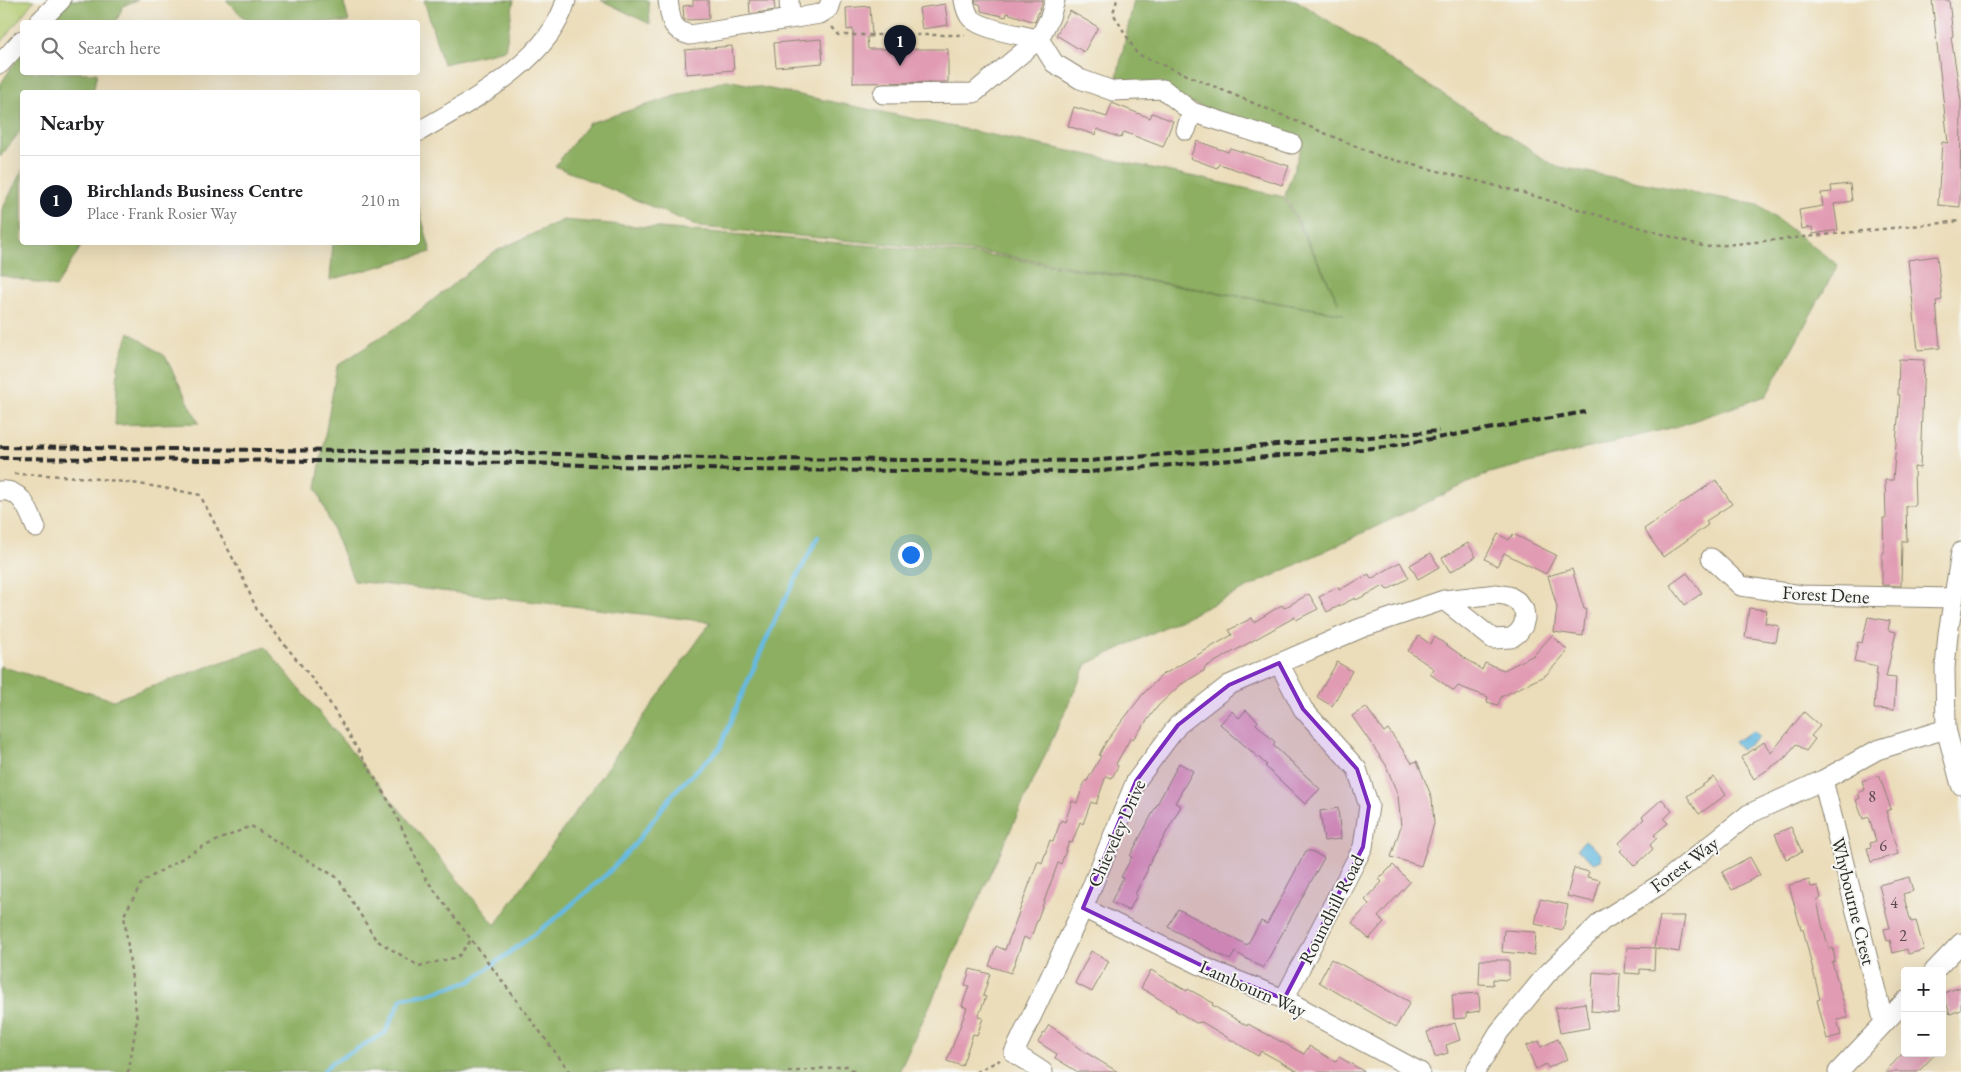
<!DOCTYPE html>
<meta charset="utf-8">
<style>
:root{--surface:#fff;--page:#f2f2f2;--text:#202124;--muted:#757577;--line:#e0e0e0;--accent:#111827}
body{margin:0;font-family:"EB Garamond",serif;background:var(--page);color:var(--text)}
.controls{position:absolute;right:15px;bottom:15px;display:grid;overflow:hidden;border-radius:5px;box-shadow:0 5px 20px #0002}
.controls button{width:45px;height:45px;display:grid;place-items:center;padding:0;border:0;border-bottom:1px solid var(--line);background:var(--surface);color:var(--text);font:25px sans-serif}
.you{position:absolute;left:910px;top:554px;width:18px;height:18px;margin:-12px;border:4px solid #fff;border-radius:50%;background:#1a73e8;box-shadow:0 0 0 8px #1a73e833}
.badge{display:grid;place-items:center;width:32px;height:32px;border-radius:50%;background:var(--accent);color:#fff;font-size:16px;font-weight:700}
.pin{position:absolute;translate:-50% -41px;filter:drop-shadow(0 1px 2px #0008)}
.pin::after{content:'';position:absolute;top:26px;width:18px;height:15px;background:inherit;clip-path:polygon(0 0,100% 0,50% 100%)}
.list{margin:0;padding:0;list-style:none}
h2{display:flex;justify-content:space-between;align-items:center;height:65px;margin:0;padding:0 20px;font-size:21px}
h2 small{font-size:16px;font-weight:400;color:var(--muted)}
.list li{display:grid;grid-template-columns:32px 1fr auto;gap:15px;align-items:center;box-sizing:border-box;height:90px;padding:0 20px;border-top:1px solid var(--line)}
.list b{display:block;font-size:19px;white-space:nowrap}
.list p{margin:0;font-size:16px;white-space:nowrap;color:var(--muted)}
.list em{font-size:16px;font-style:normal;color:var(--muted)}
.icon{flex:none;width:28px;height:28px;fill:none;stroke:currentColor;stroke-width:2;stroke-linecap:round;stroke-linejoin:round}
.map{position:relative;flex:none;width:1961px;height:1072px;overflow:hidden}
.search{position:absolute;background:var(--surface);box-shadow:0 5px 20px #0002;left:20px;top:20px;width:400px;height:55px;display:flex;align-items:center;gap:12px;box-sizing:border-box;padding:0 18px;border-radius:5px;color:var(--muted);font-size:19px}
.panel{position:absolute;background:var(--surface);box-shadow:0 5px 20px #0002;left:20px;top:90px;width:400px;height:155px;border-radius:5px}
.map>svg:first-child{display:block}
.green{fill:#b2cb70;stroke:#6e7b4e}
.forest{fill:#8daf62;stroke:#5c6d46}
.water{fill:#65bae1;stroke:#487286}
.lines{fill:none;stroke-linecap:round;stroke-linejoin:round}
.stream{stroke:#65bae1;stroke-width:4.5}
.building{fill:#e19cb4}
.minor-casing{stroke:#8b8472;stroke-width:21}
.path{stroke:#8b8472;stroke-width:2.5;stroke-dasharray:4 4;stroke-linecap:butt}
.minor{stroke:#fff;stroke-width:19}
.rail{stroke:#2b2b2b;stroke-width:4;stroke-dasharray:8 4;stroke-linecap:butt}
.marked{fill:#7b2cbf;fill-opacity:0.2;stroke:#7b2cbf;stroke-width:4;stroke-linejoin:round}
.labels{text-anchor:middle;stroke-width:4;stroke-linejoin:round;paint-order:stroke}
.number-label{font-size:16px;fill:#58474d}
.street-label{font-size:19px;fill:#2b2b2b;stroke:#f6f6f2}
</style>
<div class="map">
<svg width="1961" height="1072" viewBox="0 0 1961 1072">
<rect width="100%" height="100%" fill="#f6f6f2"/>
<filter id="ink" filterUnits="userSpaceOnUse"><feTurbulence type="fractalNoise" baseFrequency=".02" numOctaves="2"/><feDisplacementMap in="SourceGraphic" scale="10" xChannelSelector="R" yChannelSelector="G"/><feConvolveMatrix kernelMatrix="1 2 1 2 8 2 1 2 1" color-interpolation-filters="sRGB"/></filter>
<filter id="wash" filterUnits="userSpaceOnUse"><feTurbulence type="fractalNoise" baseFrequency=".0096" numOctaves="4" result="noise"/><feDisplacementMap in="SourceGraphic" scale="20" xChannelSelector="R" yChannelSelector="G"/><feGaussianBlur stdDeviation="1.12" result="paint"/><feColorMatrix in="noise" values="0 0 0 0 0 0 0 0 0 0 0 0 0 0 0 0 0 1.4 0 .05"/><feComposite in="paint" operator="in"/></filter>
<g filter="url(#wash)">
<rect width="100%" height="100%" fill="#ebddb9"/>
<path class="green" d="M0 0H34L0 44Z"/>
<g class="forest">
<path d="M56 0H138L123 6 116 22H41Z"/>
<path d="M226 0H343L349 22H248Z"/>
<path d="M424 0H514L505 50 443 64Z"/>
<path d="M601 0H648L650 24Z"/>
<path d="M1134 0H1296L1555 166 1758 205 1838 265 1766 396 1678 426 1489 473 1087 664 899 1072H0V666L113 700 265 647 495 925 711 622 354 581 316 488 337 366 410 318 494 252 563 220 997 256 1344 314 996 254 700 227 555 166 589 123 727 80 1200 178 1284 197 1339 303 1285 195 1303 142 1117 77Z"/>
<path d="M22 51V72L97 73 93 92H22V129L0 157V85Z"/>
<path d="M22 170V242L83 243 56 287 0 275 3 208Z"/>
<path d="M418 205 431 252 330 280 333 243 418 242Z"/>
<path d="M129 332 165 356 199 423 115 425 118 365Z"/>
</g>
<g class="water">
<path d="M1753 731 1759 738 1741 750 1734 742Z"/>
<path d="M1585 840 1601 854 1600 860 1594 863 1577 849Z"/>
</g>
<g class="lines">
<path class="stream" d="M323 1072 330 1064 385 1033 402 998 427 994 471 981 556 918 606 875 635 844 676 790 720 748 739 701 780 609 818 537"/>
</g>
<g id="blocks">
<g class="building">
<path d="M693 0H708L709 19 684 20 683 6 693 5Z"/>
<path d="M749 0H774L775 10 750 14Z"/>
<path d="M975 0H1043L1035 22 1007 13 1006 17 981 11V5L976 3Z"/>
<path d="M1932 0H1949L1953 36 1951 37 1961 101 1960 207 1938 205 1942 142 1948 143Z"/>
<path d="M945 4 948 25 922 29 919 8Z"/>
<path d="M870 6 872 37H867L868 49H948V82L853 83V29L847 30 846 8Z"/>
<path d="M1070 11 1098 27 1084 52 1056 35Z"/>
<path d="M821 39 823 63 776 67 774 43Z"/>
<path d="M732 46 734 70 686 74 685 50Z"/>
<path d="M1112 103 1150 118 1152 113 1173 121 1163 147 1124 132 1121 138 1097 129 1096 135 1068 126 1074 107 1107 117Z"/>
<path d="M1197 141 1228 152 1230 148 1289 166 1282 185 1219 164 1217 168 1190 158Z"/>
<path d="M1850 184 1852 201 1834 204 1838 230 1813 234 1812 227 1802 229 1799 210 1823 206 1821 193 1832 192 1831 186Z"/>
<path d="M1937 256 1942 300 1936 301 1940 348 1918 350 1908 260Z"/>
<path d="M1899 359 1924 360 1920 468 1914 467 1915 506H1906L1907 541H1902L1901 586 1882 585V553H1884L1883 518H1886L1885 480H1893L1900 395H1898Z"/>
<path d="M1716 480 1732 504 1706 521 1708 525 1663 557 1644 529Z"/>
<path d="M1498 534 1509 540 1513 534 1556 555 1546 574 1504 553 1497 566 1485 559Z"/>
<path d="M1468 543 1476 557 1450 572 1442 558Z"/>
<path d="M1431 553 1439 567 1418 579 1410 565Z"/>
<path d="M1400 562 1409 578 1387 590 1384 586 1356 600 1355 598 1327 612 1319 597 1338 587 1339 590 1369 574 1371 579Z"/>
<path d="M1572 569 1584 609H1586L1583 636 1554 632 1557 607 1548 576Z"/>
<path d="M1687 573 1702 593 1685 605 1670 585Z"/>
<path d="M1309 594 1318 609 1296 620 1295 617 1204 668 1205 670 1180 685 1158 706 1133 739 1131 737 1116 764 1118 766 1112 778 1106 776 1096 804 1091 802 1083 824 1080 822 1072 843 1069 842 1061 864 1058 863 1030 940 1024 937 1011 973 989 966 996 946 1005 950 1038 861 1042 863 1050 840 1053 842 1061 820 1065 822 1072 801 1077 803 1085 781H1087L1101 756 1099 755 1106 742 1143 694 1165 672 1166 673 1232 635 1229 630 1252 618 1254 622 1282 605 1284 608Z"/>
<path d="M1749 608 1767 610 1765 623 1779 626 1776 642 1745 637Z"/>
<path d="M1868 617 1890 621 1888 630 1896 632 1886 677 1896 678 1894 710 1874 709 1877 666 1854 661 1858 642 1862 643Z"/>
<path d="M1552 635 1568 651 1546 675 1501 697 1498 705 1487 702 1488 697 1458 686 1454 691 1430 674 1434 669 1408 651 1419 636 1430 644 1435 637 1482 670 1485 663 1504 670 1534 655Z"/>
<path d="M1337 662 1352 671 1332 706 1317 697Z"/>
<path d="M1366 707 1384 732 1388 729 1412 763 1417 761 1432 798 1434 824 1421 866 1391 857 1401 826 1398 796 1386 765 1352 716Z"/>
<path d="M1246 710 1258 721 1256 724 1275 742 1273 745 1320 789 1305 804 1265 766 1267 765 1220 724 1232 711 1239 718Z"/>
<path d="M1804 712 1820 726 1811 736 1815 739 1806 751 1796 744 1786 757 1754 779 1741 758 1764 742 1771 753Z"/>
<path d="M1179 763 1193 771 1175 803 1181 806 1147 868 1148 869 1135 894 1137 895 1129 911 1111 902 1123 878 1121 877 1132 857 1130 856Z"/>
<path d="M1879 775 1891 809 1886 811 1898 854 1871 862 1867 848 1871 847 1870 843 1876 841 1869 817 1863 819 1856 800 1860 798 1858 793 1865 790 1862 781Z"/>
<path d="M1714 777 1726 795 1699 814 1687 796Z"/>
<path d="M1662 799 1672 811 1664 819 1668 823 1654 835 1657 838 1650 845 1653 849 1635 866 1620 851 1623 848 1619 843 1644 819 1642 817Z"/>
<path d="M1338 808 1341 839 1324 841 1320 811Z"/>
<path d="M1791 827 1802 852 1786 859 1775 834Z"/>
<path d="M1306 851H1311L1324 858 1263 968 1235 952 1230 960 1168 927 1178 909 1247 945 1261 921 1267 924Z"/>
<path d="M1750 857 1760 875 1732 890 1722 872Z"/>
<path d="M1393 865 1410 882 1378 917 1384 922 1369 939 1352 923 1369 904 1365 900 1382 882 1379 879Z"/>
<path d="M1574 868 1589 872 1587 877 1600 880 1594 902 1567 896Z"/>
<path d="M1909 877 1913 891 1903 894 1911 922 1916 921 1924 950 1908 954 1907 949 1893 953 1890 940 1887 941 1884 929 1890 928 1879 885Z"/>
<path d="M1809 880 1811 887 1818 886 1821 898 1817 900 1822 924 1829 949 1833 948 1835 961 1832 962 1848 1018 1837 1020 1841 1035 1827 1039 1817 1000 1820 999 1803 929H1801L1789 885Z"/>
<path d="M1540 899 1568 905 1563 930 1535 924Z"/>
<path d="M1660 916H1685L1679 952 1655 948 1654 970 1640 969V974L1625 973 1627 947 1654 948Z"/>
<path d="M1504 930 1536 932 1534 955 1502 952Z"/>
<path d="M1091 951 1109 961 1092 992 1075 983Z"/>
<path d="M1331 959 1410 1002 1396 1027 1319 982Z"/>
<path d="M1480 960H1509V980L1493 979V985L1479 984Z"/>
<path d="M970 969 990 974 983 996 986 997 978 1017 983 1018 977 1035 973 1034 962 1066 947 1061 967 1008 962 1006 969 986 965 985Z"/>
<path d="M1151 970 1187 991 1188 989 1201 996 1213 1003 1212 1005 1247 1026 1248 1024 1304 1054 1309 1046 1336 1062 1339 1057 1365 1072H1299L1261 1051 1258 1056 1202 1022 1196 1023 1175 1010 1176 1009 1141 988Z"/>
<path d="M1593 972 1620 974 1618 1013 1591 1011Z"/>
<path d="M1961 987V1010L1950 1014 1943 993Z"/>
<path d="M1479 993 1480 1011 1466 1013V1018L1454 1019 1452 995Z"/>
<path d="M1585 1003 1589 1028 1560 1033 1555 1008Z"/>
<path d="M1455 1023 1460 1040 1446 1045 1448 1053 1435 1057 1427 1032Z"/>
<path d="M1049 1025 1068 1038 1067 1039 1080 1049 1118 1072H1078L1055 1058 1057 1054 1038 1042Z"/>
<path d="M1558 1039 1567 1059 1548 1068 1546 1064 1536 1069 1526 1046 1539 1041 1541 1047Z"/>
<path d="M1903 1053H1936L1918 1072H1885Z"/>
</g>
</g>
</g>
<g filter="url(#ink)">
<use href="#blocks" fill-opacity="0" stroke="#8b8472" stroke-width="1"/>
<g class="lines">
<g class="minor-casing">
<g id="minor">
<path d="M668 0C671 19 670 30 690 35L820 14 828 9 831 0"/>
<path d="M789 0 790 18"/>
<path d="M964 0C965 6 967 14 971 18 982 30 1022 35 1039 39L1054 63 1080 79 1113 91 1163 89 1192 112 1292 144"/>
<path d="M39 22 61 0"/>
<path d="M0 64 22 40"/>
<path d="M883 94 974 93 1039 39 1050 17 1055 0"/>
<path d="M1186 130 1192 112"/>
<path d="M418 132C469 102 550 61 566 0"/>
<path d="M0 491C22 488 29 512 36 528"/>
<path d="M1961 552 1948 634 1945 668 1946 729 1961 785"/>
<path d="M1711 558 1741 586 1801 595 1954 598"/>
<path d="M1279 663 1303 709 1357 769 1369 806 1363 847 1284 999"/>
<path d="M1823 780 1884 1023"/>
<path d="M1083 908 1213 971 1284 999 1420 1072"/>
<path d="M1934 971 1961 943"/>
<path d="M1043 1072 1014 1053 1083 908 1136 781 1178 725 1229 685 1361 628 1444 600 1497 594 1509 596 1517 601 1524 610 1525 618 1523 626 1518 633 1511 638 1493 639 1444 600"/>
<path d="M1475 1072 1499 1032 1546 975 1602 921 1664 882 1749 814 1823 780 1877 750 1946 729"/>
<path d="M1838 1072 1905 1001"/>
</g>
</g>
<g class="path">
<path d="M1117 0 1113 13 1137 54 1379 156 1524 193 1706 247 1961 221"/>
<path d="M832 27 839 35H965"/>
<path d="M14 474C77 475 139 482 200 495L242 576 257 610 325 695 391 805 426 879 570 1072"/>
<path d="M127 1072 129 1070 137 1019 124 915 142 882 200 848 251 826 338 878 376 940 419 966 458 957 471 940"/>
<path d="M788 1072 847 1066 855 1072"/>
<path d="M976 1072 1000 1060"/>
</g>
<use href="#minor" class="minor"/>
<g class="rail">
<path d="M0 447 527 453 735 459 1089 461 1439 431"/>
<path d="M0 458 527 463 735 470 1089 472 1385 447 1585 412"/>
</g>
</g>
</g>
<path class="marked" d="M1279 663 1303 709 1357 769 1369 806 1363 847 1284 999 1213 971 1083 908 1136 781 1178 725 1229 685Z"/>
<g class="labels">
<g class="number-label">
<text x="1872" y="802">8</text>
<text x="1883" y="851">6</text>
<text x="1894" y="908">4</text>
<text x="1903" y="941">2</text>
</g>
<g class="street-label">
<text transform="translate(1826 594) rotate(3)" y="7">Forest Dene</text>
<text transform="translate(1116 833) rotate(-66)" y="7">Chieveley Drive</text>
<text transform="translate(1684 864) rotate(-37)" y="7">Forest Way</text>
<text transform="translate(1854 901) rotate(76)" y="7">Whybourne Crest</text>
<text transform="translate(1331 909) rotate(-63)" y="7">Roundhill Road</text>
<text transform="translate(1253 988) rotate(24)" y="7">Lambourn Way</text>
</g>
</g>
</svg>
<div class="controls">
<button>+</button>
<button>−</button>
</div>
<div class="you"></div>
<div class="pin badge" style="left:900px;top:66px">1</div>
<div class="search"><svg class="icon" aria-label="search" viewBox="0 0 24 24"><circle cx="10" cy="10" r="6"/><path d="M15 15l6 6"/></svg>Search here</div>
<section class="panel">
<h2>Nearby<small></small></h2>
<ul class="list">
<li><span class="badge">1</span><div><b>Birchlands Business Centre</b><p>Place · Frank Rosier Way</p></div><em>210 m</em></li>
</ul>
</section>
</div>
